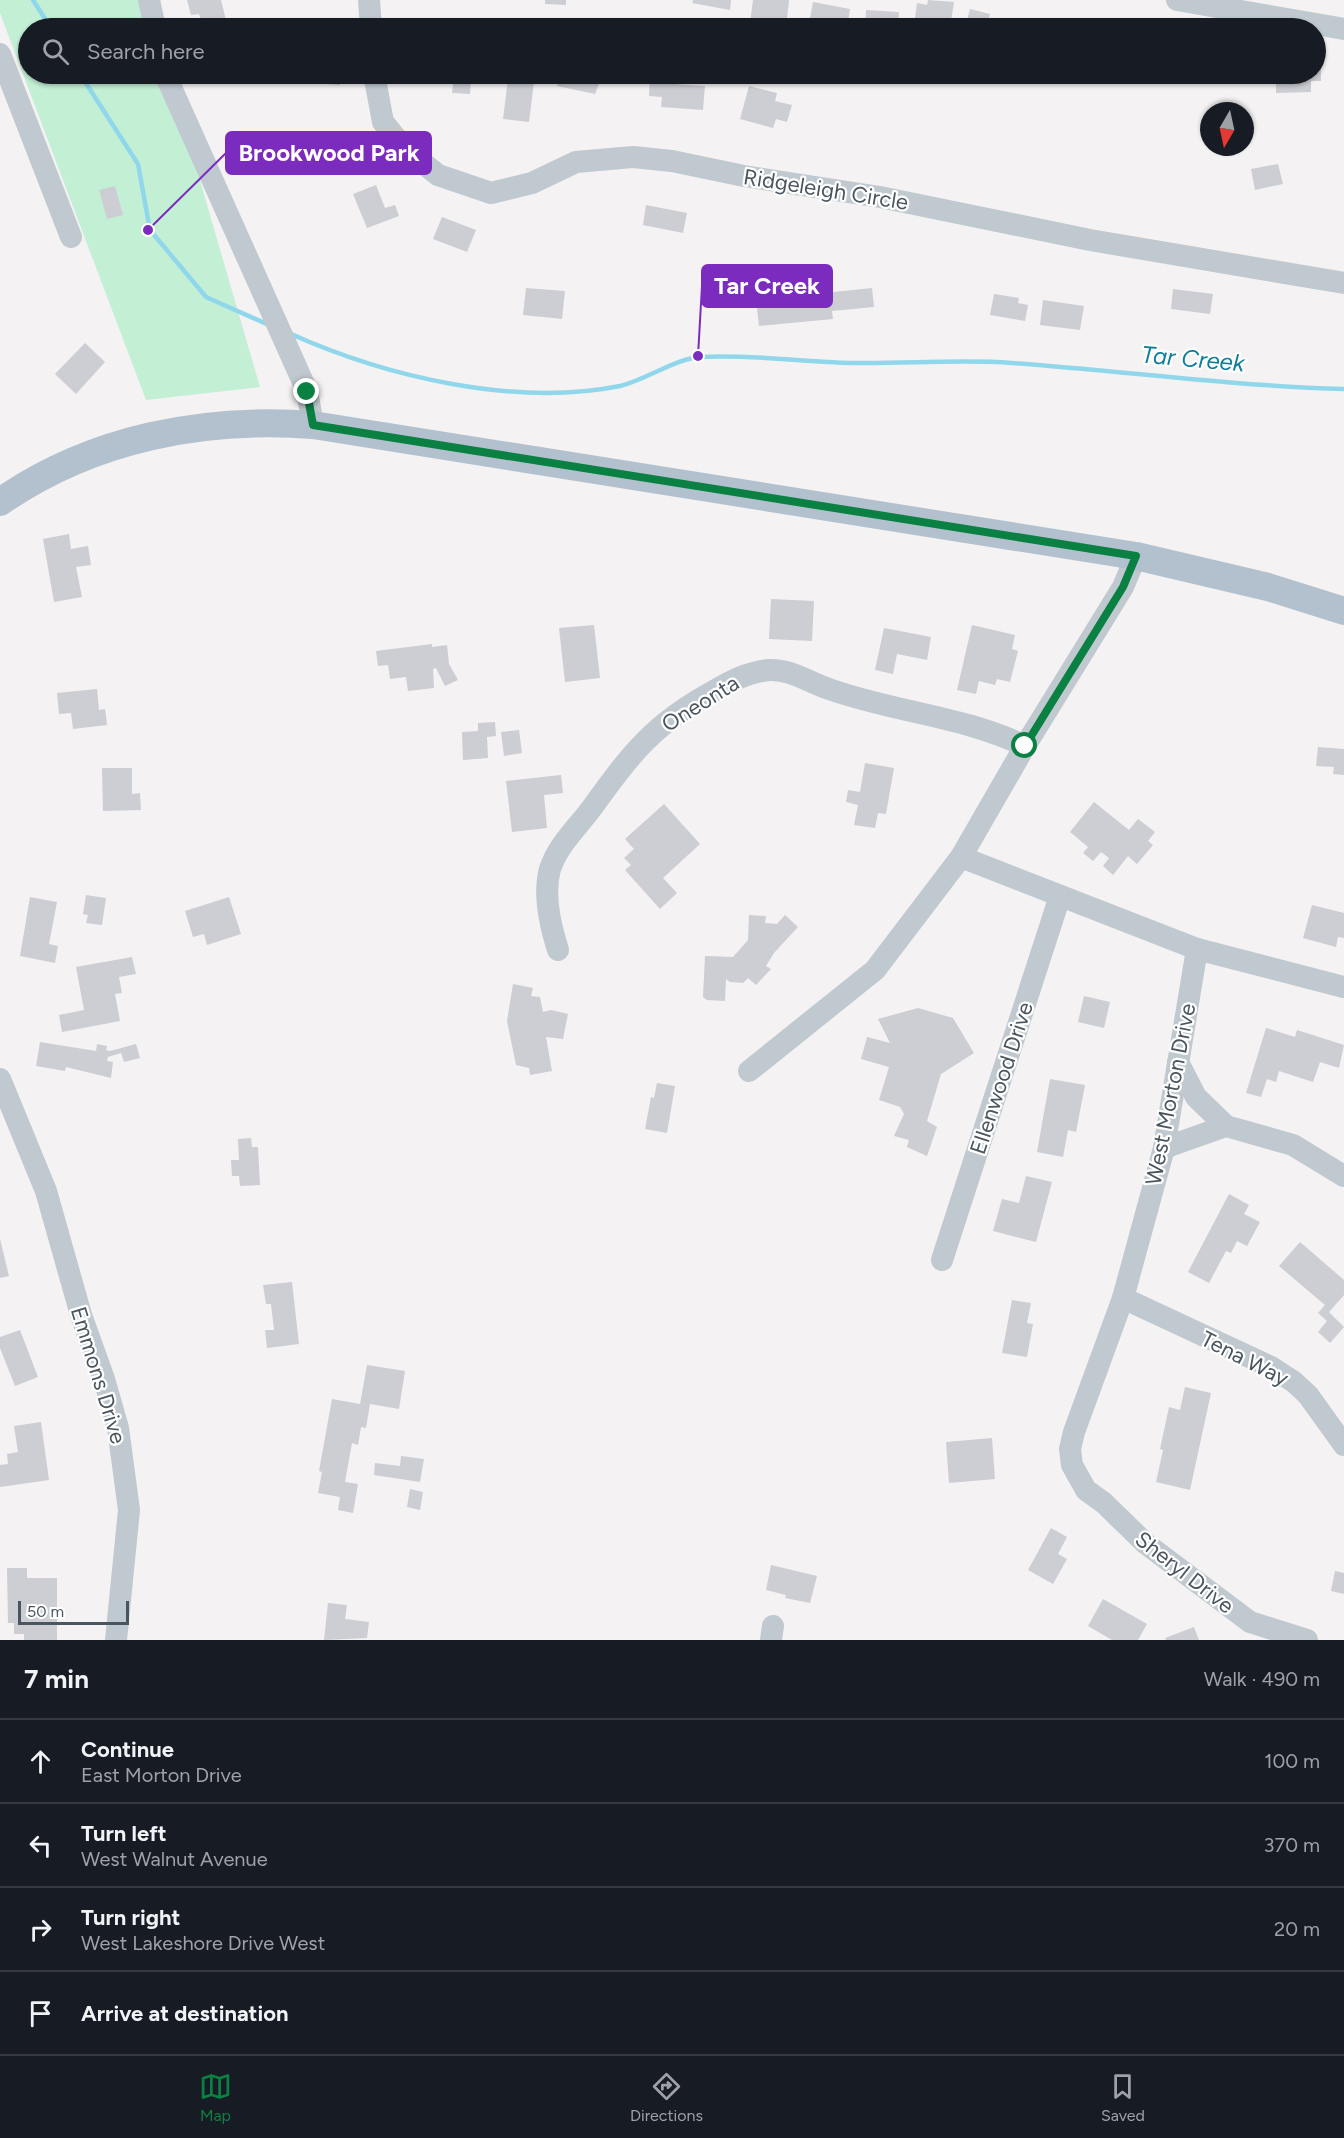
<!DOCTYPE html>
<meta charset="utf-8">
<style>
:root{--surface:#171b24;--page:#242831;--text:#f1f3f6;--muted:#9ea1a6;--line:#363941;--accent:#0b8043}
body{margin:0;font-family:Figtree,sans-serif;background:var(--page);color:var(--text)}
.compass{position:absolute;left:1200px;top:102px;width:54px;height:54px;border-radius:50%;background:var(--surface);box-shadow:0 2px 4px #0004;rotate:189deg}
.scale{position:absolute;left:18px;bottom:15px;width:111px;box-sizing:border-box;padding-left:6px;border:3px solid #4a555f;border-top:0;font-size:16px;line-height:21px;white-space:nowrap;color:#4a555f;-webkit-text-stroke:4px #fff;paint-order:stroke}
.stop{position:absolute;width:18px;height:18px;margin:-14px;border:4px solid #0b8043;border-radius:50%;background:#fff}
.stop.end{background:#0b8043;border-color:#fff;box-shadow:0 2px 6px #0008}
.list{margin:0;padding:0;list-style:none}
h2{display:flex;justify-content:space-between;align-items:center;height:78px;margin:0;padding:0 24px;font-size:26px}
h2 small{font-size:20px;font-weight:400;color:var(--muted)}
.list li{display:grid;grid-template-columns:39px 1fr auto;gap:18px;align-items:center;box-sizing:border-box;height:84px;padding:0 24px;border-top:2px solid var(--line)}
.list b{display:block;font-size:22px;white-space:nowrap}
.list p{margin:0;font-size:20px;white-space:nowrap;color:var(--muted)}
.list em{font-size:20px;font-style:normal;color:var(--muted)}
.icon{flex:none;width:33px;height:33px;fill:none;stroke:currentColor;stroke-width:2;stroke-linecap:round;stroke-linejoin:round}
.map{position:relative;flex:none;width:1344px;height:1640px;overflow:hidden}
.search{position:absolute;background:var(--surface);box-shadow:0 2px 4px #0004;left:18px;right:18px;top:18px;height:66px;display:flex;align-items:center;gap:15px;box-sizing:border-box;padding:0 21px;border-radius:33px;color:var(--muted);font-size:22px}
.sheet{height:414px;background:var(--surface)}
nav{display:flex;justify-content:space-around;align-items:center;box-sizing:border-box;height:84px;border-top:2px solid var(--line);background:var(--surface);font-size:16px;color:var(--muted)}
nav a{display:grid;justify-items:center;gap:3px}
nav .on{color:var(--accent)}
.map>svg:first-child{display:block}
.green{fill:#c3efd5}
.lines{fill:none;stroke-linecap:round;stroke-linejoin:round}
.stream{stroke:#91d7eb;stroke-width:4.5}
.building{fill:#ccced4}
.minor{stroke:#c0c9d0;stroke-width:22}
.major{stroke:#b3c1cf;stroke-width:28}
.route{stroke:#0b8043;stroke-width:8}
.labels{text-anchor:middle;stroke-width:4.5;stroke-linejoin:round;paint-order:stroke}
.street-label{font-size:22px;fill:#4a555f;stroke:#fff}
.water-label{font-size:24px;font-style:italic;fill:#0f7d9d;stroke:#fff}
.leader{fill:none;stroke:#7b2cbf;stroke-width:2}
.callout-dot{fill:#7b2cbf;stroke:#fff;stroke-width:2}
.callout{fill:#7b2cbf;stroke:#7b2cbf;stroke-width:2}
.callout-label{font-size:24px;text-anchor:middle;font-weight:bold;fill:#fff}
</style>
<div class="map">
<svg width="1344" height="1640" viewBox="0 0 1344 1640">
<rect width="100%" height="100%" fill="#f4f2f2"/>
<path class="green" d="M0 0H147L155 28H28V74H169L260 387 146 400 0 13Z"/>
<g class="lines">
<g class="stream">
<path d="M33 0 51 28"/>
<path d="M80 74 138 164 150 230 206 297 269 325"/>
<path d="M291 334C387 377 515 407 620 386 646 380 676 358 701 357 750 354 802 362 851 363 905 364 959 359 1012 363 1123 371 1233 386 1344 389"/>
</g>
</g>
<g class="building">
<path d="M187 0H221L228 28H208L206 22 202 23 199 14 191 15Z"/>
<path d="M545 0H566V5L545 4Z"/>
<path d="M693 0H731L730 10 692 3Z"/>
<path d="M753 0H789L786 28H769V25L750 23Z"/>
<path d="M928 0 954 2 950 28 914 26 917 3 927 5Z"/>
<path d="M813 2 850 9 847 28 828 26V28H814L815 25 809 24Z"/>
<path d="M970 9 990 14 988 20 1005 24 1003 28H965Z"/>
<path d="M866 10 899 12 898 28H865Z"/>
<path d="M1025 21 1053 25 1052 28H1024Z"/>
<path d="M1316 68H1321V81H1311V92L1276 93V74H1316Z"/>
<path d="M300 74H340V85L299 82Z"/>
<path d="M454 74H486V79L471 78 470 94 452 93Z"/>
<path d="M560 74H603L595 94 557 86Z"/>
<path d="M650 74H674V84L705 86 703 110 661 107 662 97 649 96Z"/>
<path d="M1225 74H1241V77Z"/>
<path d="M508 79 534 82 529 122 503 119Z"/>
<path d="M749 86 777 93 775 101 792 105 787 122 776 119 773 128 740 119Z"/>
<path d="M1278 164 1283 184 1255 190 1251 169Z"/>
<path d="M376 185 385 208 395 205 399 216 367 228 353 194Z"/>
<path d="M115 186 123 215 107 219 99 190Z"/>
<path d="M646 205 687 213 683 233 643 225Z"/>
<path d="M442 217 476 230 467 252 433 239Z"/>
<path d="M526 288 565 291 562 319 523 315Z"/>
<path d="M872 288 874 307 832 311 833 319 759 326 756 300Z"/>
<path d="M1173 289 1213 294 1210 314 1171 309Z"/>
<path d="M994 294 1019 298 1018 303 1028 305 1025 321 990 315Z"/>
<path d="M1043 300 1084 306 1080 330 1040 325Z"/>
<path d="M85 343 105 362 76 394 55 374Z"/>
<path d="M69 534 71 549 88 546 91 565 76 567 82 597 54 602 43 539Z"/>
<path d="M771 599 814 601 812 641 769 639Z"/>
<path d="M594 625 600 678 565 682 559 628Z"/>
<path d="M972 625 1015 635 1012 649 1018 651 1010 682 997 679 995 685 979 681 976 694 957 690Z"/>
<path d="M884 628 931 637 927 660 897 654 893 674 875 670Z"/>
<path d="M432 644V647L447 645 449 664 458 680 445 686 436 668 433 669 434 688 408 691 406 677 390 679 388 665 378 666 376 651Z"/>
<path d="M97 689 99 710 105 709 107 725 73 729 71 713 59 714 57 693Z"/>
<path d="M495 722 496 736 487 737 488 758 463 760 462 732 478 731V723Z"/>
<path d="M519 730 522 753 504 756 501 732Z"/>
<path d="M1318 747 1344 749V775L1333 774 1334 767 1316 766Z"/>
<path d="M865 763 894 768 886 814 878 813 875 828 854 825 858 805 846 802 848 790 860 792Z"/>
<path d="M102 768H132V794L140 793 141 810 103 811Z"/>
<path d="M561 775 563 793 544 795 547 828 512 832 506 781Z"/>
<path d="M1094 802 1129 830 1138 819 1155 832 1148 841 1153 845 1137 864 1128 856 1113 875 1103 866 1109 858 1101 852 1093 861 1083 853 1088 847 1070 832Z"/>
<path d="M664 804 700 844 663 878 677 893 660 909 625 870 631 865 624 858 634 849 625 839Z"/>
<path d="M86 895 106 898 102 925 86 923 88 915 83 914Z"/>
<path d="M30 897 57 902 49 944 58 946 55 963 20 956Z"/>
<path d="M229 897 241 934 207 945 204 934 193 937 185 911Z"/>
<path d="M1312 905 1344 913V938L1338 937 1336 947 1303 938Z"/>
<path d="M749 915 766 916 765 923 777 924 785 915 798 927 774 953 766 966 771 969 756 985 748 978 743 983 730 982 726 979 725 1001 707 1000 703 997 705 956 733 957 748 940Z"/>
<path d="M132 957 136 974 119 977 122 993 115 994 120 1021 62 1032 59 1015 84 1010 76 967Z"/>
<path d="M513 984 533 988 531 996 540 997 543 1012 551 1010 568 1014 563 1039 546 1037 552 1071 530 1075 529 1068 516 1065 507 1021Z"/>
<path d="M1084 996 1110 1002 1104 1028 1078 1022Z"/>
<path d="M918 1008 953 1018 974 1053 941 1074 927 1121 937 1127 927 1156 907 1147 909 1140 894 1136 904 1114 900 1107 879 1100 889 1067 861 1059 867 1037 890 1043 878 1019Z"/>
<path d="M1266 1028 1295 1037 1297 1030 1344 1045 1339 1068 1320 1062 1313 1082 1279 1071 1276 1082 1267 1079 1261 1097 1246 1093Z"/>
<path d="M40 1042 96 1051 97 1044 107 1046 106 1050 110 1051 136 1044 140 1058 124 1062 121 1053 108 1057 107 1061 113 1062 111 1078 66 1067 65 1071 36 1066Z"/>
<path d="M1050 1079 1085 1085 1076 1132 1068 1130 1063 1157 1037 1152Z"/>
<path d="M657 1083 675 1086 667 1133 645 1129 651 1097 654 1098Z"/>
<path d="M251 1138 252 1147H258L260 1185 240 1186 239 1176H232L231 1160H239L238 1139Z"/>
<path d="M1026 1176 1052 1182 1036 1242 993 1231 1002 1199 1019 1203Z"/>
<path d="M1229 1194 1249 1205 1244 1214 1260 1222 1247 1246 1237 1241 1231 1253 1226 1251 1209 1283 1188 1272Z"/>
<path d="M0 1239 9 1276 0 1278Z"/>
<path d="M1300 1242 1344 1280V1295L1329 1312 1344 1327 1330 1343 1318 1332 1327 1321 1318 1313 1325 1305 1279 1266Z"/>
<path d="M292 1282 299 1344 267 1348 265 1330H274L271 1304H266L263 1285Z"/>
<path d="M1012 1300 1031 1303 1027 1323 1033 1324 1027 1357 1002 1353Z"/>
<path d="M20 1330 38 1377 15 1386 0 1348V1337Z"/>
<path d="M367 1365 405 1371 399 1409 370 1404 366 1428 361 1427 358 1445 352 1443 345 1482 358 1484 353 1513 338 1510 340 1497 318 1493 322 1472 319 1471 332 1399 360 1404Z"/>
<path d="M1185 1387 1211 1393 1190 1490 1156 1482 1163 1450 1160 1449 1169 1407 1180 1410Z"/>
<path d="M41 1422 49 1480 0 1487V1465L8 1464 7 1454 18 1452 14 1426Z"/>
<path d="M992 1438 995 1479 949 1483 946 1442Z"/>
<path d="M401 1456 424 1459 420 1482 374 1475 375 1463 400 1466Z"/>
<path d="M410 1489 423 1492 420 1510 407 1507Z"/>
<path d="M1051 1528 1067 1537 1058 1554 1067 1559 1053 1584 1028 1570Z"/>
<path d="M771 1565 817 1576 810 1603 785 1598 786 1595 766 1590Z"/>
<path d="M7 1568H27V1578H57V1640H24V1634H14V1623H8Z"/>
<path d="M1335 1571 1344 1573V1594L1331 1591Z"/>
<path d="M1103 1599 1147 1624 1138 1640H1112L1088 1626Z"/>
<path d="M328 1603 347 1605 345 1619 369 1622 367 1638 324 1640Z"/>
<path d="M1194 1627 1199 1640H1166L1165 1638Z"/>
</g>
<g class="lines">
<g class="minor">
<path d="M149 0 155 28"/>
<path d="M369 0 371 28"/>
<path d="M1177 0 1344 29"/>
<path d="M0 54 71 237"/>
<path d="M165 74 307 391 313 425"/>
<path d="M374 74 383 122 405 149 438 175 491 193 532 183 576 162 633 157 672 161 744 176 880 197 1090 240 1344 283"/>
<path d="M961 857 1197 949 1164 1148 1123 1298 1074 1432 1070 1449 1072 1465 1086 1490 1104 1503 1145 1543 1250 1622 1307 1640"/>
<path d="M1197 949 1344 987"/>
<path d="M558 950C550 925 543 894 550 869 558 845 576 829 591 809 630 755 653 724 714 691 731 681 748 672 769 670 791 669 808 682 829 689 893 712 963 716 1025 746"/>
<path d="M1178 1062 1196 1097 1226 1126"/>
<path d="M749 1071 875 970 961 857 1025 746 1123 587 1136 556"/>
<path d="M0 1079 46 1191 81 1315 104 1379 118 1428 129 1510 116 1640"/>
<path d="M1164 1148 1226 1126 1293 1145 1344 1176"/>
<path d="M942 1260 1060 896"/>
<path d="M1123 1298 1271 1367 1294 1382 1308 1395 1344 1445"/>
<path d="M771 1640 773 1626"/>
</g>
<path class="major" d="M0 502C92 438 203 417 313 425L1136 556 1268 587 1344 611"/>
</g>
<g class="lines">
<path class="route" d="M307 392 313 425 1136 556 1123 587 1025 746"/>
</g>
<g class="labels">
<g class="street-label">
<text transform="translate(826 189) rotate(9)" y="8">Ridgeleigh Circle</text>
<text transform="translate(700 703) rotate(-32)" y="8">Oneonta</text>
<text transform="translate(1001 1078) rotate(-72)" y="8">Ellenwood Drive</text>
<text transform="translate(1170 1094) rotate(-79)" y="8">West Morton Drive</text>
<text transform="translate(1245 1358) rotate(27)" y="8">Tena Way</text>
<text transform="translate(99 1375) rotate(73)" y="8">Emmons Drive</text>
<text transform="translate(1185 1572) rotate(38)" y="8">Sheryl Drive</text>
</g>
<g class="water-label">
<text transform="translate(1193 359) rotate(5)" y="8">Tar Creek</text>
</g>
</g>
<path class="leader" d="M148 230L226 153M698 356L702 286"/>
<g class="callout-dot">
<circle cx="148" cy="230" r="6"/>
<circle cx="698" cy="356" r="6"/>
</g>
<g class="callout">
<rect x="226" y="132" width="205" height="42" rx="6"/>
<rect x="702" y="265" width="130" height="42" rx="6"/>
</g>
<g class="callout-label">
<text x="329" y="161">Brookwood Park</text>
<text x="767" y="294">Tar Creek</text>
</g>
</svg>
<svg class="compass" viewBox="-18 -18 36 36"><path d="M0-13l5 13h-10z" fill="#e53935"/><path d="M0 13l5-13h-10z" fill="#9ea1a6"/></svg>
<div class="scale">50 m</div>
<div class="stop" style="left:1025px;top:746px"></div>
<div class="stop end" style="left:307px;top:392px"></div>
<div class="search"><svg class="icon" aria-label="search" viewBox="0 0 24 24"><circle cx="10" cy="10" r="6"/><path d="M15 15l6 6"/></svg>Search here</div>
</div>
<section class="sheet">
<h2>7 min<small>Walk · 490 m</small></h2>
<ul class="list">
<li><svg class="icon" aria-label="ahead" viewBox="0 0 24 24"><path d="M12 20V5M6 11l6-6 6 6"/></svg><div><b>Continue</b><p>East Morton Drive</p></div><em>100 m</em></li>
<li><svg class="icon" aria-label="left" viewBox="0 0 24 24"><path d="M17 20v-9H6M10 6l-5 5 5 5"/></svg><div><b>Turn left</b><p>West Walnut Avenue</p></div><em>370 m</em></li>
<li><svg class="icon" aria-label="right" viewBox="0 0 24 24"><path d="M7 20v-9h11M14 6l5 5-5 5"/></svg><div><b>Turn right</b><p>West Lakeshore Drive West</p></div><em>20 m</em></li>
<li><svg class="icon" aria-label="arrive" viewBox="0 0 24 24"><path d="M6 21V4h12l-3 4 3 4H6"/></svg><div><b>Arrive at destination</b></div></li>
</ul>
</section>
<nav>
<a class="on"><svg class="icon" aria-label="map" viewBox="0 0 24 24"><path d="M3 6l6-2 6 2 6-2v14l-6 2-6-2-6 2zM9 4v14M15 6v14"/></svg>Map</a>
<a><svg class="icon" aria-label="directions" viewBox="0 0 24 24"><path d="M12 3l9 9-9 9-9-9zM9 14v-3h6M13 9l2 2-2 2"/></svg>Directions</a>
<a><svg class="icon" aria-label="saved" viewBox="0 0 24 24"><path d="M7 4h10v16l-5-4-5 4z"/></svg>Saved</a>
</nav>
